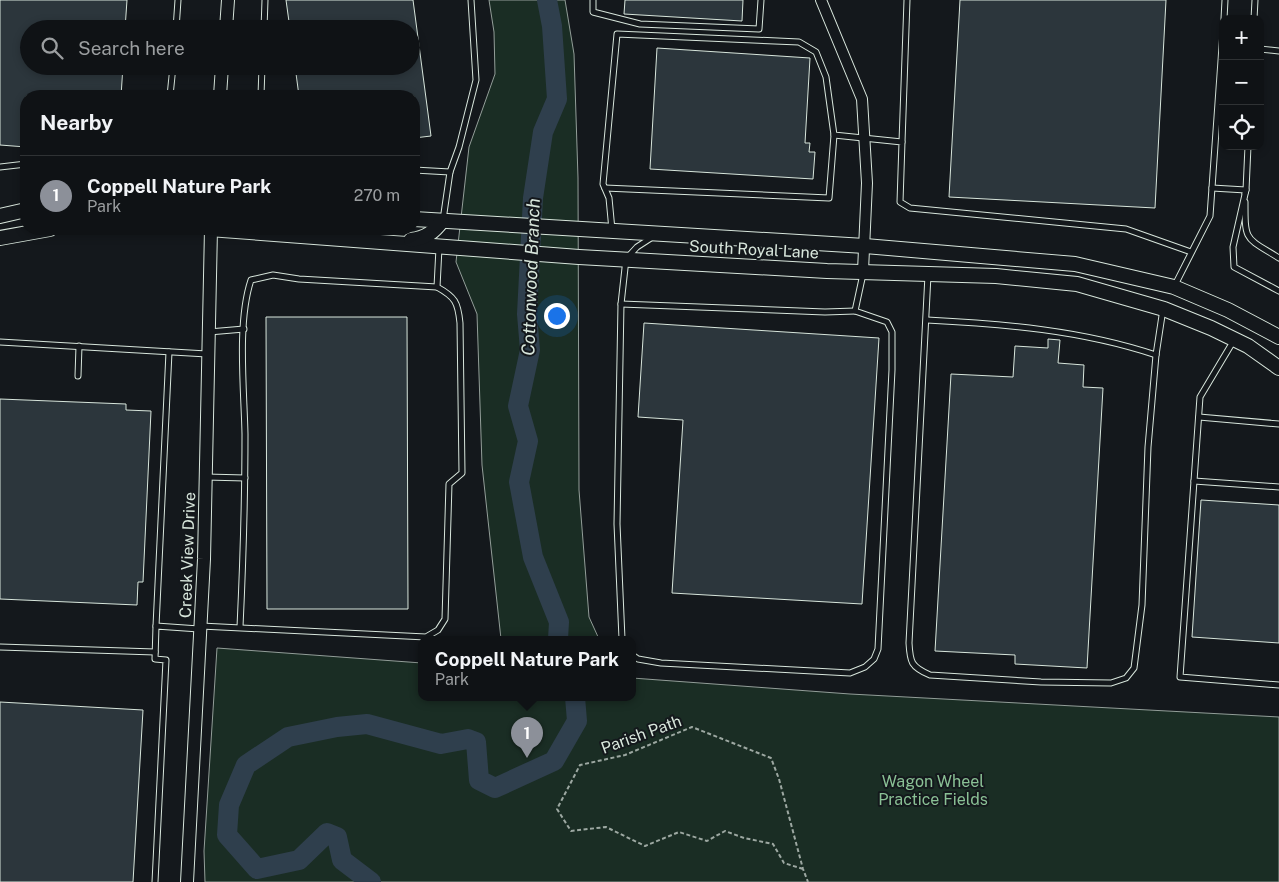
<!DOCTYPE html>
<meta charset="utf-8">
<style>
:root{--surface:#0f1215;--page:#1d2022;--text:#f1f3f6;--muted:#9b9ea0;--line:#2f3234;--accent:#8c9099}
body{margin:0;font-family:"Public Sans",sans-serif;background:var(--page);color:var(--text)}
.controls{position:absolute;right:15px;top:15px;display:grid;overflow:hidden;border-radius:10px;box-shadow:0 2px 8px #0003}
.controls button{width:45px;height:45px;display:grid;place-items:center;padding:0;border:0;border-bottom:1px solid var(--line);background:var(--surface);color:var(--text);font:25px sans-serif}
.you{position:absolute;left:556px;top:315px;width:18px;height:18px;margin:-12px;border:4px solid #fff;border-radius:50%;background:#1a73e8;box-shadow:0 0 0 8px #1a73e833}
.badge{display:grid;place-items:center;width:32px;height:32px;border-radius:50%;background:var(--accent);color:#fff;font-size:16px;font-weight:700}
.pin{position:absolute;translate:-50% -41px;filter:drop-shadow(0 1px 2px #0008)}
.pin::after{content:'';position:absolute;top:26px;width:18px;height:15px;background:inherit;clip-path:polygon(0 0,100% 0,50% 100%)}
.popup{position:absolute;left:418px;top:636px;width:218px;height:65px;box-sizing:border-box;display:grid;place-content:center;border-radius:10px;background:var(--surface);filter:drop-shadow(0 1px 4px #0005);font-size:16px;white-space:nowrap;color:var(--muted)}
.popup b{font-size:19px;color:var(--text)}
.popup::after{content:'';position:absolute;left:50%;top:100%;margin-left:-10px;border:10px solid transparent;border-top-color:var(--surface)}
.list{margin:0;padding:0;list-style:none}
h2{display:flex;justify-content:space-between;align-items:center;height:65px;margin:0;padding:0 20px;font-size:21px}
h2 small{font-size:16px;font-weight:400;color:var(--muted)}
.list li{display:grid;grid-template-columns:32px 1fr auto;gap:15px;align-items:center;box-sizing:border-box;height:80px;padding:0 20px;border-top:1px solid var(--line)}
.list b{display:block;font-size:19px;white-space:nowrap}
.list p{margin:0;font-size:16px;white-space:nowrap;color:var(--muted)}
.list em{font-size:16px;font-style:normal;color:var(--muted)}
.icon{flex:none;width:28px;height:28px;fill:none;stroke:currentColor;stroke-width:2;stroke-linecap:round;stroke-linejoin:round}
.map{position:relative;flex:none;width:1279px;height:882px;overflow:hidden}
.search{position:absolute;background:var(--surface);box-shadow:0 2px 8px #0003;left:20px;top:20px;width:400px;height:55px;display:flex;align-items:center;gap:12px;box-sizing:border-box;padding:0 18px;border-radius:28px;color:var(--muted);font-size:19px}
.panel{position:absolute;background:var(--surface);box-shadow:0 2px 8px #0003;left:20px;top:90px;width:400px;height:145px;border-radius:20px}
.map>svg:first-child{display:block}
.green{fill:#1a2d24;stroke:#939e99}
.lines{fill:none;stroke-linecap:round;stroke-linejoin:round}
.river{stroke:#2f3f4d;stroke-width:20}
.building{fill:#2c363c;stroke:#d8e6dc}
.service-casing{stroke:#d8e6dc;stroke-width:7}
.minor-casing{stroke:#d8e6dc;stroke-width:12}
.tertiary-casing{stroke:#d8e6dc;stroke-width:14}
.secondary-casing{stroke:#d8e6dc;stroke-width:16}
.path{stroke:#9da8a2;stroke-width:2;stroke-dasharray:4 2.5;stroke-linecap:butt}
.service{stroke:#14181c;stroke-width:5}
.minor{stroke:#14181c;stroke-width:10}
.tertiary{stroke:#14181c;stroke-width:12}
.secondary{stroke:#14181c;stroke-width:14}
.labels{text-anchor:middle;stroke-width:4;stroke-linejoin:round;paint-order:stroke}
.street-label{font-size:16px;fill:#d8e6dc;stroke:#14181c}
.park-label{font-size:16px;fill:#8ac095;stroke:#14181c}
.water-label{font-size:18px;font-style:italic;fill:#d8e6dc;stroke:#14181c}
</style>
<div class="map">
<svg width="1279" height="882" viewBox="0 0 1279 882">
<rect width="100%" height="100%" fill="#14181c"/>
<g class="green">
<path d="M489 0H565L574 54 578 178 579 490 589 617 599 639H501L482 465 477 314 456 262 469 147 495 74 494 32Z"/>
<path d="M217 648 422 663V697H632V678L850 694 1279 717V882H205L204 851Z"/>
</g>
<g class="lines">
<g class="river">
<path d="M547 0 552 26 557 99 543 132 533 198 527 314 530 350 518 406 528 441 519 482 533 557 559 622 558 639"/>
<path d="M371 882 342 860 337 837 327 833 299 860 257 869 227 835 229 805 246 765 288 737 337 727 367 724 441 744 468 739 476 742 479 780 495 788 554 761 577 721 575 697"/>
</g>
</g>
<g class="building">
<path d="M0 0H127L125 29H29V66H123L121 96H26V147L0 145Z"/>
<path d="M286 0H413L431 136 414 138V96H299L295 66H411V29H290Z"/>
<path d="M625 0H743L742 21 624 14Z"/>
<path d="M960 0H1166L1155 208 949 197Z"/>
<path d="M657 48 810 58 805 143H810L809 152H815L813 179 650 169Z"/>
<path d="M266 317H407L408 609H267Z"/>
<path d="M644 323 879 338 862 604 672 593 683 420 638 417Z"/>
<path d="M1048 339 1060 340 1058 363 1084 365 1083 387 1103 388 1087 668 1015 664V655L935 651 951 374 1013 377 1015 346 1048 348Z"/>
<path d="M0 399 126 404V410L151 411 143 582H138L137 605 0 599Z"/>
<path d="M1201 500 1279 505V643L1192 637Z"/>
<path d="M0 702 143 710 133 882H0Z"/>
</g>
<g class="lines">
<g class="service-casing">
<g id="service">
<path d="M593 0V12L640 24 759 29 761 0"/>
<path d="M1224 19 1225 0"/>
<path d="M1254 19 1255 0"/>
<path d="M176 29 178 0"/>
<path d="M264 29 265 0"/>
<path d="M1260 49 1279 51"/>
<path d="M170 96 173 66"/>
<path d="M261 96 262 66"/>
<path d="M902 142 907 0"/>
<path d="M1248 146 1246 190 1233 247 1234 267 1279 291"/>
<path d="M0 167 26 164"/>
<path d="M414 170 450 172"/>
<path d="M605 188 829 198 834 135"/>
<path d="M1212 188 1246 190 1245 193"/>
<path d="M1245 202C1245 242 1245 237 1279 258"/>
<path d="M443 220 450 172 459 147 476 80 471 0"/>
<path d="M612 230 609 198 603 184 617 34 799 42 816 52 826 77 834 135 902 142 900 202 910 208 1126 229 1191 252"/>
<path d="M928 275 909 643C910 662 911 667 930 675L1041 682 1111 683 1126 678 1134 668 1142 605 1148 447 1156 355 1163 309"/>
<path d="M1175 285 1210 216 1223 32"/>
<path d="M621 304 825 312 855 311"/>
<path d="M927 320C1004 324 1081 330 1156 355"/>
<path d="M209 332 244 329"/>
<path d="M1234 340 1200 397 1180 677 1279 685"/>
<path d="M0 342 207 354"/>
<path d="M78 376 79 346"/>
<path d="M1199 417 1279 424"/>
<path d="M206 477 245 478"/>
<path d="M1194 481 1279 487"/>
<path d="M156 626 169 352"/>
<path d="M201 626 426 637 438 630 445 619 449 484 462 473 460 323C458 302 455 297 437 287L439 248"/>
<path d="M240 627C243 563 245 499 245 434 244 388 237 322 251 280L273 275 299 279 437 287"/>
<path d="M622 639 617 524 621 304 626 259 637 247 654 236"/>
<path d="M0 647 155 652"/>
<path d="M632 655 638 659 661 663 850 673 865 667 874 659 878 649 892 370V332L887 322 855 311 863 274"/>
<path d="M155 882 166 660 155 659 156 626 199 629"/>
</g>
</g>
<g class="minor-casing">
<path id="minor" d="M821 0 862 99 867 183 863 271"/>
</g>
<g class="tertiary-casing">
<g id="tertiary">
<path d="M226 29 228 0"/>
<path d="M220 96 222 66"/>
<path d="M187 882 204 559 211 229"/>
</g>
</g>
<g class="secondary-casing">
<g id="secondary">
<path d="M0 216 26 210"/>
<path d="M414 219 865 246 1075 264 1174 287 1228 310 1279 337"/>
<path d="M209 229 579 257 827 271 996 276 1077 284 1164 309 1211 328 1248 346 1279 368"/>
<path d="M0 238 50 229"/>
<path d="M411 240C426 238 434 232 442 221"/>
</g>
</g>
<path class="path" d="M803 869 784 863 773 844 744 838 725 831 707 841 679 832 645 846 606 827 571 831 557 809 580 765 625 755 692 727 771 758 779 779 803 869 808 882"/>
<use href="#service" class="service"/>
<use href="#minor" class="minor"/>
<use href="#tertiary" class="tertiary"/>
<use href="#secondary" class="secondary"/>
</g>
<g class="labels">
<g class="street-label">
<text transform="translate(754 249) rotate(3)" y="6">South Royal Lane</text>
<text transform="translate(187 555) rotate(-88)" y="6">Creek View Drive</text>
<text transform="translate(641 734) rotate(-20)" y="6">Parish Path</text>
</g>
<g class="park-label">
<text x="933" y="787">Wagon Wheel<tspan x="933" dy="18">Practice Fields</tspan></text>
</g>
<g class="water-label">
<text transform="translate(531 277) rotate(-88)" y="6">Cottonwood Branch</text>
</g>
</g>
</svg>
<div class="controls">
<button>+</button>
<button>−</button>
<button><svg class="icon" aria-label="locate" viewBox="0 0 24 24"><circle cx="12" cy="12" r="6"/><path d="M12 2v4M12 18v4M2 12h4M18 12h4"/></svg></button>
</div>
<div class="you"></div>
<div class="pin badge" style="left:527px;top:758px">1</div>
<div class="popup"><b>Coppell Nature Park</b>Park</div>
<div class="search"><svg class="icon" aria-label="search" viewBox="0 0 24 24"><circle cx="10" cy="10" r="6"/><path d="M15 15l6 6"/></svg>Search here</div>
<section class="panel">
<h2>Nearby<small></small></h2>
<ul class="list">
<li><span class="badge">1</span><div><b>Coppell Nature Park</b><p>Park</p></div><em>270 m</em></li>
</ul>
</section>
</div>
